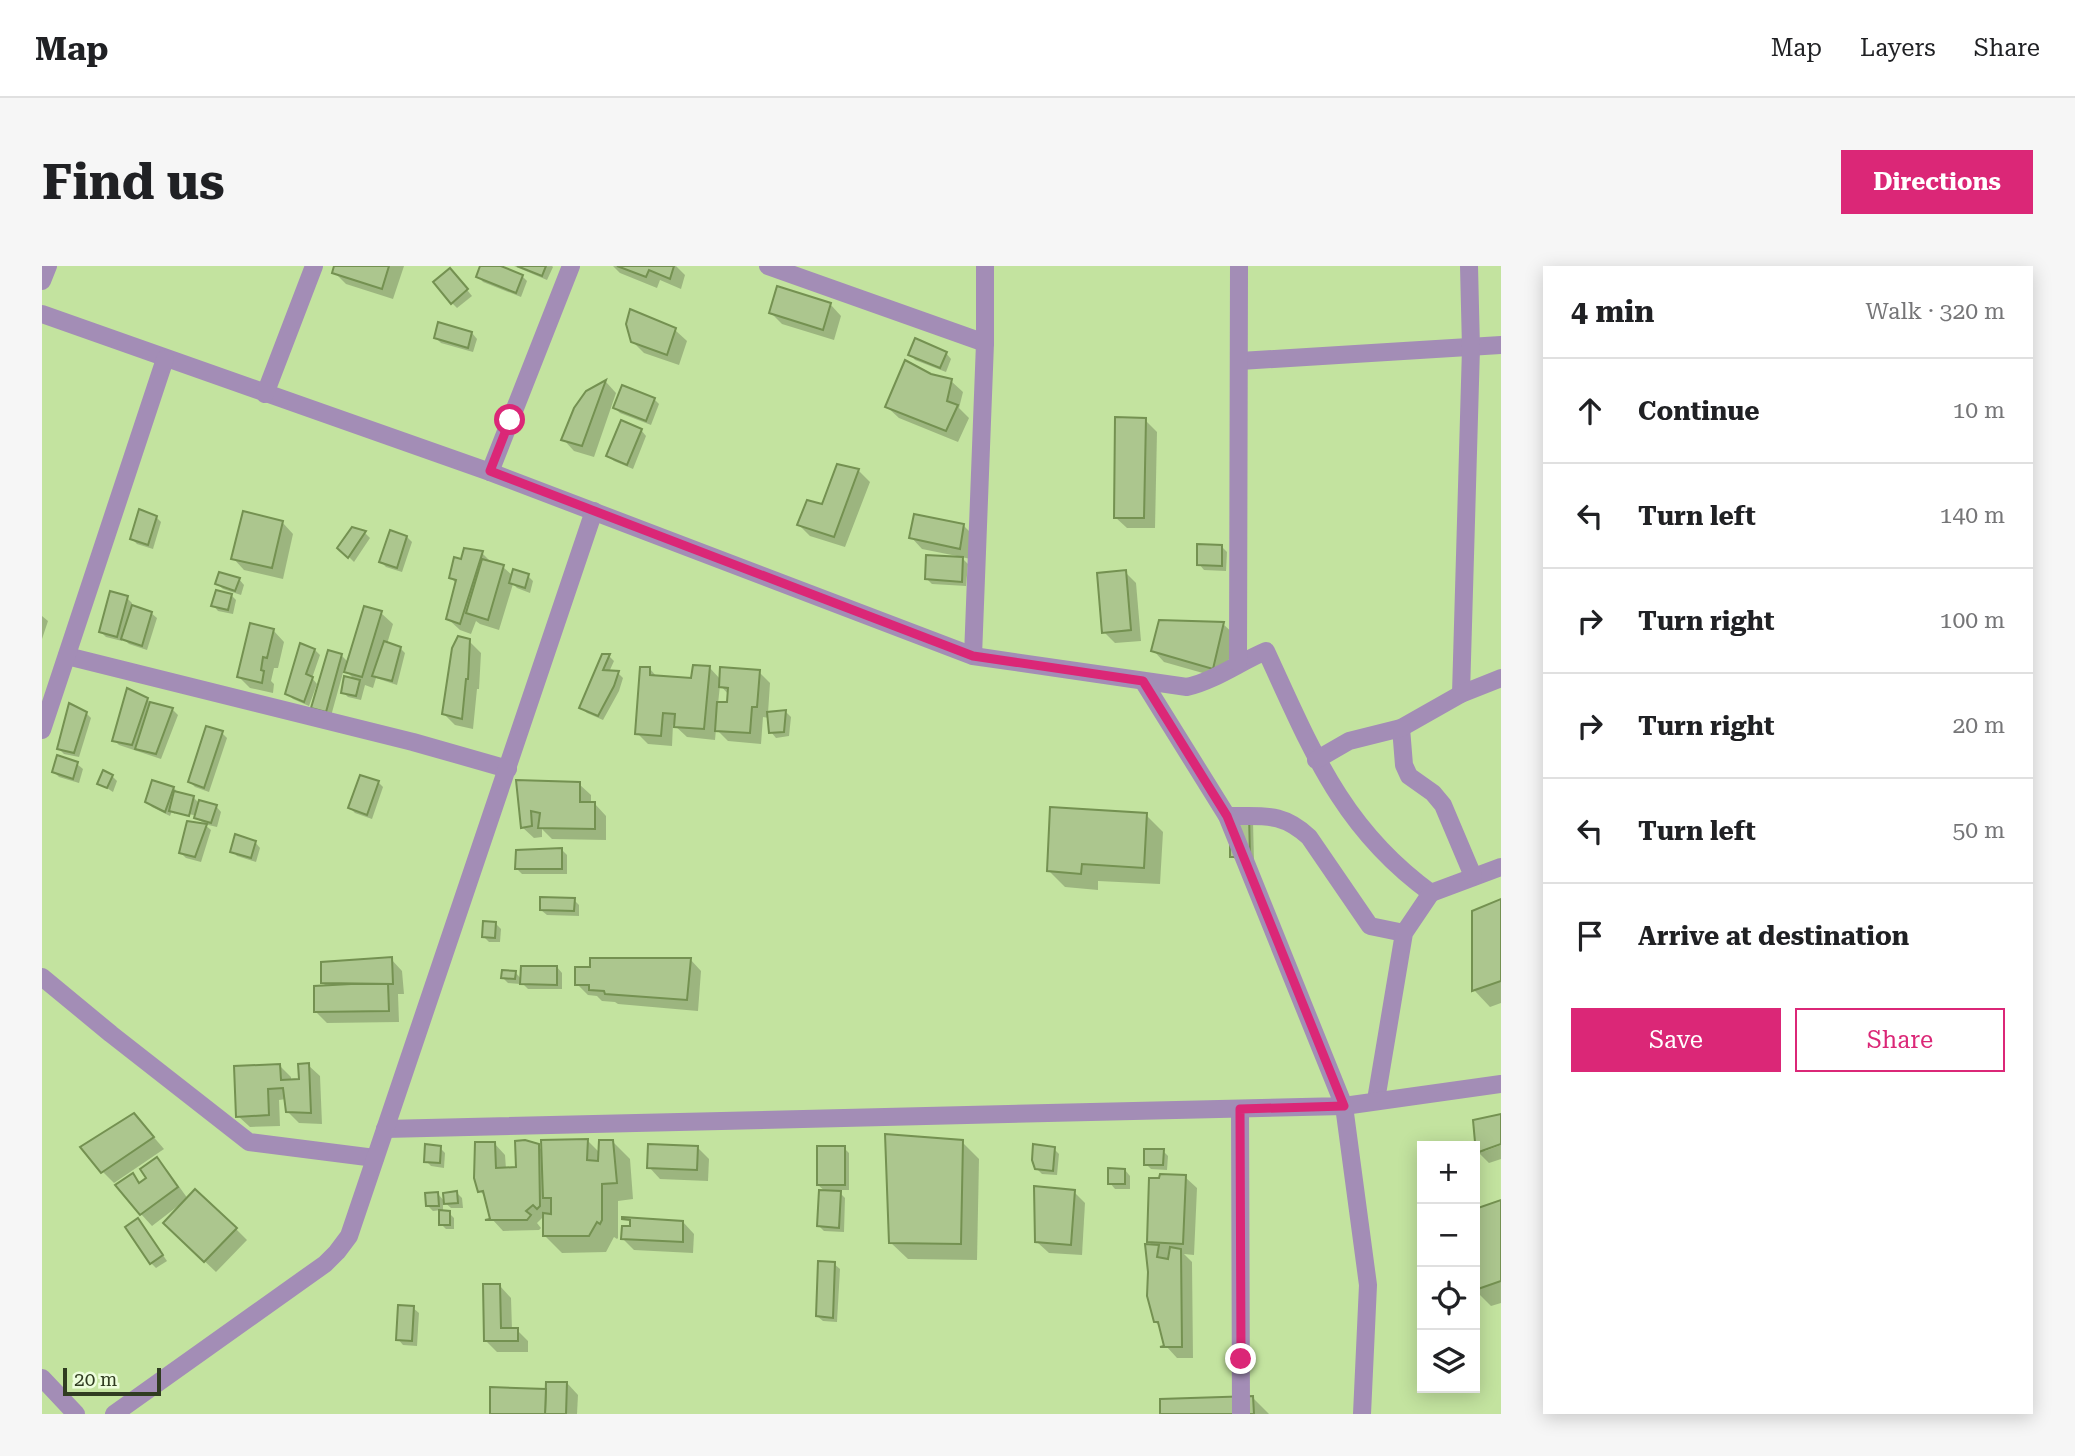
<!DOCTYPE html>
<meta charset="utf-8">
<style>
:root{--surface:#fff;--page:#f6f6f6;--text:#202124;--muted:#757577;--line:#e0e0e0;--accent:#db2777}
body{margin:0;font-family:"Roboto Serif",serif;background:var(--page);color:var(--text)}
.controls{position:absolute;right:21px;bottom:21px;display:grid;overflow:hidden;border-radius:0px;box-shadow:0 4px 18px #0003}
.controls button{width:63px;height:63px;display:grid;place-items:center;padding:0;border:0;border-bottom:2px solid var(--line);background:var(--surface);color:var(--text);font:35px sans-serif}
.scale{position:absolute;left:21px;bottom:18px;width:98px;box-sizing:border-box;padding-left:7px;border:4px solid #303c21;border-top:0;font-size:19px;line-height:24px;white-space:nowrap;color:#303c21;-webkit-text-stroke:5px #edfedc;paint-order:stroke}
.stop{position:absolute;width:21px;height:21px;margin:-16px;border:5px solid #db2777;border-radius:50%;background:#fff}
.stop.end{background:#db2777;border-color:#fff;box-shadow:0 2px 7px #0008}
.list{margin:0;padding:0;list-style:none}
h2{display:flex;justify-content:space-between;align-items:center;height:91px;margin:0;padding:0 28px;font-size:30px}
h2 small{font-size:23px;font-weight:400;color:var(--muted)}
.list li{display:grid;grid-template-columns:46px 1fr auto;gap:21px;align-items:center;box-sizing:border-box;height:105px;padding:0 28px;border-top:2px solid var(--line)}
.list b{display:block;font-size:26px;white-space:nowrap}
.list em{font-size:23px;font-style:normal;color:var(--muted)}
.actions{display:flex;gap:14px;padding:21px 28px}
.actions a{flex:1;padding:16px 0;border:2px solid var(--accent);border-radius:0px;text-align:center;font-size:24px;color:var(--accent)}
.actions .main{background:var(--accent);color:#fff}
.icon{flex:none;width:38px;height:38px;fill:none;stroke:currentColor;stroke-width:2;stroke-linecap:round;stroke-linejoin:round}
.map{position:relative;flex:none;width:1459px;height:1148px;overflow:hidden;border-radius:0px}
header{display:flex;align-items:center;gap:42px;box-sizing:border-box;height:98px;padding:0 35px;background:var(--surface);border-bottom:2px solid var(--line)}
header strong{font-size:33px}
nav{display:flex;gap:38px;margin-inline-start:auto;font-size:24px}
.intro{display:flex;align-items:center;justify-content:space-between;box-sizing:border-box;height:168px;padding:0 42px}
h1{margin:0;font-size:49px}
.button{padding:18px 32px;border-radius:0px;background:var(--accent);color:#fff;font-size:24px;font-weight:700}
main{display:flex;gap:42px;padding:0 42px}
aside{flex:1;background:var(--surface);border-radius:0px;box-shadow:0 4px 18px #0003}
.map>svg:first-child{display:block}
.shadow{fill:#0003;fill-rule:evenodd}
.building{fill:#acc68e;stroke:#749151;stroke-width:2}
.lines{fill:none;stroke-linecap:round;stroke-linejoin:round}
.minor{stroke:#a38db6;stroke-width:18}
.route{stroke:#db2777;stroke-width:9}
</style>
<header>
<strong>Map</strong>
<nav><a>Map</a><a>Layers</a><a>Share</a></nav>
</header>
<div class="intro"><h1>Find us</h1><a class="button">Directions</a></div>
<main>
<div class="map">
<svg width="1459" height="1148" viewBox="0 0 1459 1148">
<rect width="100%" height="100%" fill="#c3e39f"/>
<g class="shadow">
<path d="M294 0H362L351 33 304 18 292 6Z"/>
<path d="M439 0H454L480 10 485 15 479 31 441 16 436 10Z"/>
<path d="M472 0H510L511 1 505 14Z"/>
<path d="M571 0H634L643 9 639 23 618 14 615 22 578 7Z"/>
<path d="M413 9 430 30 415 42 410 37Z"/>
<path d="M788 38 799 50 792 74 740 58 728 46Z"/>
<path d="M589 46 633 64 645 75 637 99 602 87 590 75Z"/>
<path d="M430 67 435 73 431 86 399 77 394 72Z"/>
<path d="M904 87 909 93 904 106 873 94 868 88Z"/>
<path d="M888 110 909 115 921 126 917 142 927 152 916 176 857 152 845 141Z"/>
<path d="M564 116 574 127 552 191 532 185 521 173 546 127Z"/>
<path d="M612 133 617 138 609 159 578 147 573 142Z"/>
<path d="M1103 154 1115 166 1113 262H1085L1073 251Z"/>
<path d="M599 164 604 170 591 203 572 195 566 190Z"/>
<path d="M796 200 817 205 828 216 803 281 768 270 757 259 781 240Z"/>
<path d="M114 251 119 256 111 283 95 278 90 273Z"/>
<path d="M240 256 251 268 241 313 202 304 191 292Z"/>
<path d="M922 260 933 271 929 293 919 291 926 298 924 320 890 318 885 313 915 290 880 283 869 271Z"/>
<path d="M311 263 323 267 328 272 312 296 298 282Z"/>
<path d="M365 271 370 276 360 306 344 301 339 296Z"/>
<path d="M1179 280 1185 286 1184 305 1162 304 1157 298Z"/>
<path d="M440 287 450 297 461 301 471 310H486L491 315 488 327 475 322 471 318 457 364 438 358 434 355 429 368 418 364 406 353 415 318 409 312 421 295Z"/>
<path d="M1083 306 1094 317 1099 375 1073 377 1062 366Z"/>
<path d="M197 313 202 319 199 329 181 323 175 318Z"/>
<path d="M189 329 194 334 191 348 176 345 171 339Z"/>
<path d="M85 332 90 337 89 341 109 347 115 352 105 384 87 378 81 372 80 375 64 371 59 366Z"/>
<path d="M339 347 351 358 345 378 358 382 363 387 355 419 334 412 331 422 323 419 319 434 306 431 301 426 313 414 302 403 289 450 277 447 299 389 307 397Z"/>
<path d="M0 350 6 355 0 373Z"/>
<path d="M1181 358 1193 369 1182 413 1122 396 1111 384Z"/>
<path d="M231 364 242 376 236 402H232L229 415 232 418 231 427 208 422 197 411Z"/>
<path d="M427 375 439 387 437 423H435L431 463 413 459 402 448Z"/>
<path d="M273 384 278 389 270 412 275 418 267 440 251 433 245 428Z"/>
<path d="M561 390H567L572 395 567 406 576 407 581 412 577 425 561 454 545 447 539 442Z"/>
<path d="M667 401 679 414 717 406 728 417 726 447 744 446 749 451 747 470 734 472 729 466 727 452 721 451 719 478 686 475 674 463 673 474 645 471 631 458 630 480 606 478 595 467 608 403 615 411 651 414ZM678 419 687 429V438H676Z"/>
<path d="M105 433 110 439 131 444 136 449 119 493 77 479 72 474Z"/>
<path d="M44 447 49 452 37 491 22 488 17 483Z"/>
<path d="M180 467 185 472 167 526 153 521 148 516Z"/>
<path d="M35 498 41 503 37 517 17 511 12 506Z"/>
<path d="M70 510 75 515 71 526 57 517Z"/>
<path d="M111 516 132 522 137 528 151 531 158 538 174 540 179 546 175 561 162 558 169 564 159 596 144 592 139 587 162 557 155 553 156 550 133 545V548L130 545 128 550 110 541 105 535Z"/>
<path d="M336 516 341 521 330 553 313 547 308 542Z"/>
<path d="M476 516 537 518 549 529V538H553L564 550V574L510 573 500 563V571L492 572 480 561Z"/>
<path d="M1104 549 1121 566 1118 618 1056 615V624L1023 621 1006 604Z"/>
<path d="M1190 550 1211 555 1212 596 1195 595 1190 590Z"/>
<path d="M213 576 218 582 214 596 195 590 190 585Z"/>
<path d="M520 584 525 589V608H480L475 603Z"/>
<path d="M532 634 537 639V650L505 649 499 644Z"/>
<path d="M1459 635V737L1448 741 1432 724V646Z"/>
<path d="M454 658 459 663 458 676H447L441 670Z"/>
<path d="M349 693 360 705 362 728H356L357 756 285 757 274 746 285 721 281 717Z"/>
<path d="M648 693 659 705 656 745 576 738 573 736 560 735 555 730 546 729 535 718Z"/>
<path d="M515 701 520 707V723H486L478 715V718L466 717 461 712 473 706 480 714Z"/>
<path d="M266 799 278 810 280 858 257 857 246 846 244 833 237 834 238 860 208 861 196 850 238 800 249 811V816L259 815Z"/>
<path d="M1459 848V876L1443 881V885L1459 879V893L1447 897 1436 886 1433 855Z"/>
<path d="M103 861 122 883 72 917 61 906Z"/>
<path d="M545 874 558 887 571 876 588 893 591 933 576 935V972L575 973 572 971 564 986 520 987 503 970V949L495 957 499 962 497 964 461 965 450 953 445 932 438 925 452 877 463 889 464 903H476L496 880 501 885Z"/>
<path d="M920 876 937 893 935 994 866 993 848 976Z"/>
<path d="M655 881 667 893 666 915 618 913 607 901Z"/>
<path d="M398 882 403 887 402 902 389 900 384 895Z"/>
<path d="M802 882 807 887V924H795L803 932 802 966 782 965 777 960 784 926 776 919Z"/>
<path d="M1012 883 1017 888 1015 909 1000 908 994 902Z"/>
<path d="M1121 885 1126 890 1125 904 1109 903 1104 898Z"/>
<path d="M115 894 126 905 146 933 194 963 205 974 174 1006 134 968 136 940 110 960 99 948 91 909 99 918 106 912Z"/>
<path d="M1083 904 1088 910V923H1073L1068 917Z"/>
<path d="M1143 911 1155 922 1152 989 1142 988 1150 996 1151 1092H1135L1124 1080 1119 1061 1113 1056 1112 981 1107 976Z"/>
<path d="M1032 926 1043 937 1040 989 1007 987 995 976Z"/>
<path d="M415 927 420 932 421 942H409L401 935V946L407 947 412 952V963H404L399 958V944L391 945 385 939 396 928 403 936Z"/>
<path d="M1459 936V1037L1449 1040 1433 1024V945Z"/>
<path d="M641 956 652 968 651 987 592 984 581 973Z"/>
<path d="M101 960 125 995 114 1002 109 997Z"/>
<path d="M792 998 798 1003 795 1056 781 1055 775 1050Z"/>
<path d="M458 1020 469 1032 470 1064H475L486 1075V1086H455L443 1074Z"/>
<path d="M371 1042 377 1047 375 1080 361 1079 356 1073Z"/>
<path d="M525 1117 536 1129 535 1148H450Z"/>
<path d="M1211 1132 1227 1148H1120Z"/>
</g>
<g class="building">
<path d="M292 0H347L340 23 290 7Z"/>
<path d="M438 0H459L481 9 474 27 434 11Z"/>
<path d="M475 0H504L500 10Z"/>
<path d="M575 0H632L628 13 607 4 604 11Z"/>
<path d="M408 2 426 23 409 38 391 16Z"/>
<path d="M735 20 789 37 781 64 727 47Z"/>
<path d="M588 43 634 62 625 89 589 76 584 58Z"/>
<path d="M396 56 430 66 426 82 392 72Z"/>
<path d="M873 72 905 86 898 102 866 89Z"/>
<path d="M863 94 889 108 910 113 905 135 916 139 904 165 843 141Z"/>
<path d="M564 114 540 180 519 174 532 142 544 125Z"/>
<path d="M580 119 613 132 604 155 571 142Z"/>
<path d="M1073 151 1104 152 1102 252H1072Z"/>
<path d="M579 154 600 163 585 199 564 190Z"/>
<path d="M795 198 817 203 792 271 755 259 765 234 780 238Z"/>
<path d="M97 243 115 250 106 279 88 273Z"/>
<path d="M201 245 241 255 230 302 189 293Z"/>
<path d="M872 248 922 258 918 283 867 272Z"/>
<path d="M310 261 324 265 306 292 295 282Z"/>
<path d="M348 264 365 270 355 302 337 296Z"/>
<path d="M1155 278 1180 279V300L1155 299Z"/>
<path d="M422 282 441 285 418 358 404 353 414 314 407 312 412 291 419 293Z"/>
<path d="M884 289 921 291 920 316 883 313Z"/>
<path d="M440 293 462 299 446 354 424 347Z"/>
<path d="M471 303 487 308 483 322 467 317Z"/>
<path d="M1084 304 1089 364 1060 367 1055 307Z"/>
<path d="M177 306 198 312 193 325 173 318Z"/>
<path d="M174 324 190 328 186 344 169 340Z"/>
<path d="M68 325 86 330 75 371 57 366Z"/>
<path d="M90 339 110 346 100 380 79 373Z"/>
<path d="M322 340 340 345 320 411 302 406Z"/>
<path d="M1117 354 1182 356 1171 403 1109 385Z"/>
<path d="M208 357 232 363 225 392 221 391 219 404 222 405 220 417 195 411Z"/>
<path d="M416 370 428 373 426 413H424L420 453 400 448 410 382Z"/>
<path d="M342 375 359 381 350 415 330 410Z"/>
<path d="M258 377 273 383 264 408 271 411 262 436 243 428Z"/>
<path d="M286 384 300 388 284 446 269 442Z"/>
<path d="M560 388H568L561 404 577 405 572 420 556 450 537 442Z"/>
<path d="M651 399 668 400 662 463 632 461 633 448 621 447 619 470 593 468 598 401H608V409L649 412Z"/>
<path d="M678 401 718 404 715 441H710L708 467 673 465 675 436H685L686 422 677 421Z"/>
<path d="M302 410 318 414 314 430 299 427Z"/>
<path d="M85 422 106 432 90 479 70 475Z"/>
<path d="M108 436 131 442 114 488 93 483Z"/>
<path d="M27 437 45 446 32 487 15 483Z"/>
<path d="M744 444 742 466 727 467 725 446Z"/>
<path d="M164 460 181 465 162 522 146 516Z"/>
<path d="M15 489 36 496 31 513 10 506Z"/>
<path d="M61 504 71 509 65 522 55 518Z"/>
<path d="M318 509 337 515 325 549 306 542Z"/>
<path d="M110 514 132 521 123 546 103 536Z"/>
<path d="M474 514 538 516V536H553V563L496 562 498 547 489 545 490 560 479 562Z"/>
<path d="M132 525 152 530 147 550 127 545Z"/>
<path d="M157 534 175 539 169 557 152 552Z"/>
<path d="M1008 541 1105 547 1102 602 1040 598 1039 608 1005 605Z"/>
<path d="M1188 548H1207L1208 591H1188Z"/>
<path d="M145 555 165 558 153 591 137 587Z"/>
<path d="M193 568 214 575 209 592 188 586Z"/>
<path d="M520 582V603H473L474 584Z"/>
<path d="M498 631 533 632 532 645 498 644Z"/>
<path d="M1459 633V715L1430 725V645Z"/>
<path d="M441 655 454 656 453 672 440 671Z"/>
<path d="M350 691 351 718 279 717V696Z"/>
<path d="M548 692H649L645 734 563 728 562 725 547 724V719H533V701H548Z"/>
<path d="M479 700H515V719L478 718Z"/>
<path d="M460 704 474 705 473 713 459 712Z"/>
<path d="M309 718H346L347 745 272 746V720Z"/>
<path d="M267 797 269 847 244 846 241 822 226 823 227 849 194 851 192 800 238 798 239 814 257 813 256 798Z"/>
<path d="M92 847 112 871 59 907 38 881Z"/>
<path d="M1459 848V878L1434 887 1431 854Z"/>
<path d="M843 868 921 874 919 978 847 977Z"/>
<path d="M546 873 545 894 556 895 557 874H571L575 917 560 918V954L558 958 555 956 547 970H501V947L509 948V932H501L499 874Z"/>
<path d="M483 874 497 878 498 940 495 943 491 939 484 945 489 949 485 954H443L448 953 441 925 436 926 432 912 433 876H453L454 902 474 901 473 875Z"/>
<path d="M383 878 399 880 398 897 382 896Z"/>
<path d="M606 878 656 880 655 904 605 902Z"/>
<path d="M991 878 1013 881 1011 905 993 903 990 894Z"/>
<rect x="775" y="880" width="28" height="39"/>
<path d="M1102 883H1122L1121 899H1102Z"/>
<path d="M115 891 136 921 98 949 73 919 91 907 97 917 104 912 98 903Z"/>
<path d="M1066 902 1083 903V918H1066Z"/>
<path d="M1118 908 1144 909 1141 978 1105 976 1107 912H1117Z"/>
<path d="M992 920 1033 924 1029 979 993 976Z"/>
<path d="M153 923 195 962 162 996 121 957Z"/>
<path d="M777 924 799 925 797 962 775 960Z"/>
<path d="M415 925 416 937 402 938 401 927Z"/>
<path d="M396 926 397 940H384L383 927Z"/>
<path d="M1459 934V1015L1433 1024V943Z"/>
<path d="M397 944 408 945V959H397Z"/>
<path d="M580 951 641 955V976L579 973 580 960H588V954L580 953Z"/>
<path d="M96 952 121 989 108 998 83 961Z"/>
<path d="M1103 978 1117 979 1115 991 1126 993 1128 981 1139 983 1140 1081H1118L1122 1080 1116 1056H1112L1105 1030 1106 1006Z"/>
<path d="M776 995 793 996 791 1052 774 1050Z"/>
<path d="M441 1018H458L459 1062H476V1075H442Z"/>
<path d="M356 1039 372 1040 370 1075 354 1074Z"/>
<path d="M504 1116H525L524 1148H503Z"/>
<path d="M448 1121 504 1123 503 1148H448Z"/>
<path d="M1211 1130 1212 1148H1118V1133Z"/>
</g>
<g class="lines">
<g class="minor">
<path d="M726 0 943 77"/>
<path d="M0 15 6 0"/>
<path d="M0 48 448 206 931 390 1145 421C1172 415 1198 396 1224 385 1269 482 1299 562 1389 627L1459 601"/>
<path d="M1198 95 1459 79"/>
<path d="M223 128 272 0"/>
<path d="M448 206 529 0"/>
<path d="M25 390 371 476 466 503"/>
<path d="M931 390 943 77V0"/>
<path d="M1196 397 1197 0"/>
<path d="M1419 428 1429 82 1427 0"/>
<path d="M1359 462 1362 499 1367 510 1391 527 1401 539 1431 610"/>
<path d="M0 464 123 93"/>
<path d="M1274 494 1307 475 1359 462 1419 428 1459 412"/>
<path d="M1185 550C1221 551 1239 545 1267 571L1328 660 1362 667"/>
<path d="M0 711 69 768 207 876 333 892"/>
<path d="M1334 834 1362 667 1389 627"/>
<path d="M1198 843 1199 1148"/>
<path d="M343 863 1302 840 1185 550 1101 415"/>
<path d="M0 1112 34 1148"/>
<path d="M72 1148 283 998 295 986 307 970 552 245"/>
<path d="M1320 1148 1326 1019 1302 840 1459 818"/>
</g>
</g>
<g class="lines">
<path class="route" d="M468 154 448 205 931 390 1101 415 1185 550 1302 840 1198 843 1199 1093"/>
</g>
</svg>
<div class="controls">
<button>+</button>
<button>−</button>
<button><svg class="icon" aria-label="locate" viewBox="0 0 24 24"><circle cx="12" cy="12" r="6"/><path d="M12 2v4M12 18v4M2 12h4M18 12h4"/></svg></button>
<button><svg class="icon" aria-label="layers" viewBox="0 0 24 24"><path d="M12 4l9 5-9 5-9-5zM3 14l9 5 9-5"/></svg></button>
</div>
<div class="scale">20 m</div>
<div class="stop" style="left:468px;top:154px"></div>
<div class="stop end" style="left:1199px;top:1093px"></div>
</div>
<aside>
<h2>4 min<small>Walk · 320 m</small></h2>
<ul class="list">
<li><svg class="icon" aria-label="ahead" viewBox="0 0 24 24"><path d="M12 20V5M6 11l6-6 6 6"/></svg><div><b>Continue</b></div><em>10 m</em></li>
<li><svg class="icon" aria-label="left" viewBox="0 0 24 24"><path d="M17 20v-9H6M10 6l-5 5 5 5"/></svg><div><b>Turn left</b></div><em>140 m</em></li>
<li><svg class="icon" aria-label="right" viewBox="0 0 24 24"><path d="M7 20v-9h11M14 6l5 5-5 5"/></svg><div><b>Turn right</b></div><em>100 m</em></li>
<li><svg class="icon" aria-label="right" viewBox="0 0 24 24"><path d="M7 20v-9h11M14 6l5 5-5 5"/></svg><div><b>Turn right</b></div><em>20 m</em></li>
<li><svg class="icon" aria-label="left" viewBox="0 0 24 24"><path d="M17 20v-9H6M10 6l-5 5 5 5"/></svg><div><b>Turn left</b></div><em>50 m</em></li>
<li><svg class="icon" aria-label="arrive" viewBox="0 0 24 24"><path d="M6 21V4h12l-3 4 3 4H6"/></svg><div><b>Arrive at destination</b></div></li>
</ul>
<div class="actions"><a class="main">Save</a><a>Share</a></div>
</aside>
</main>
